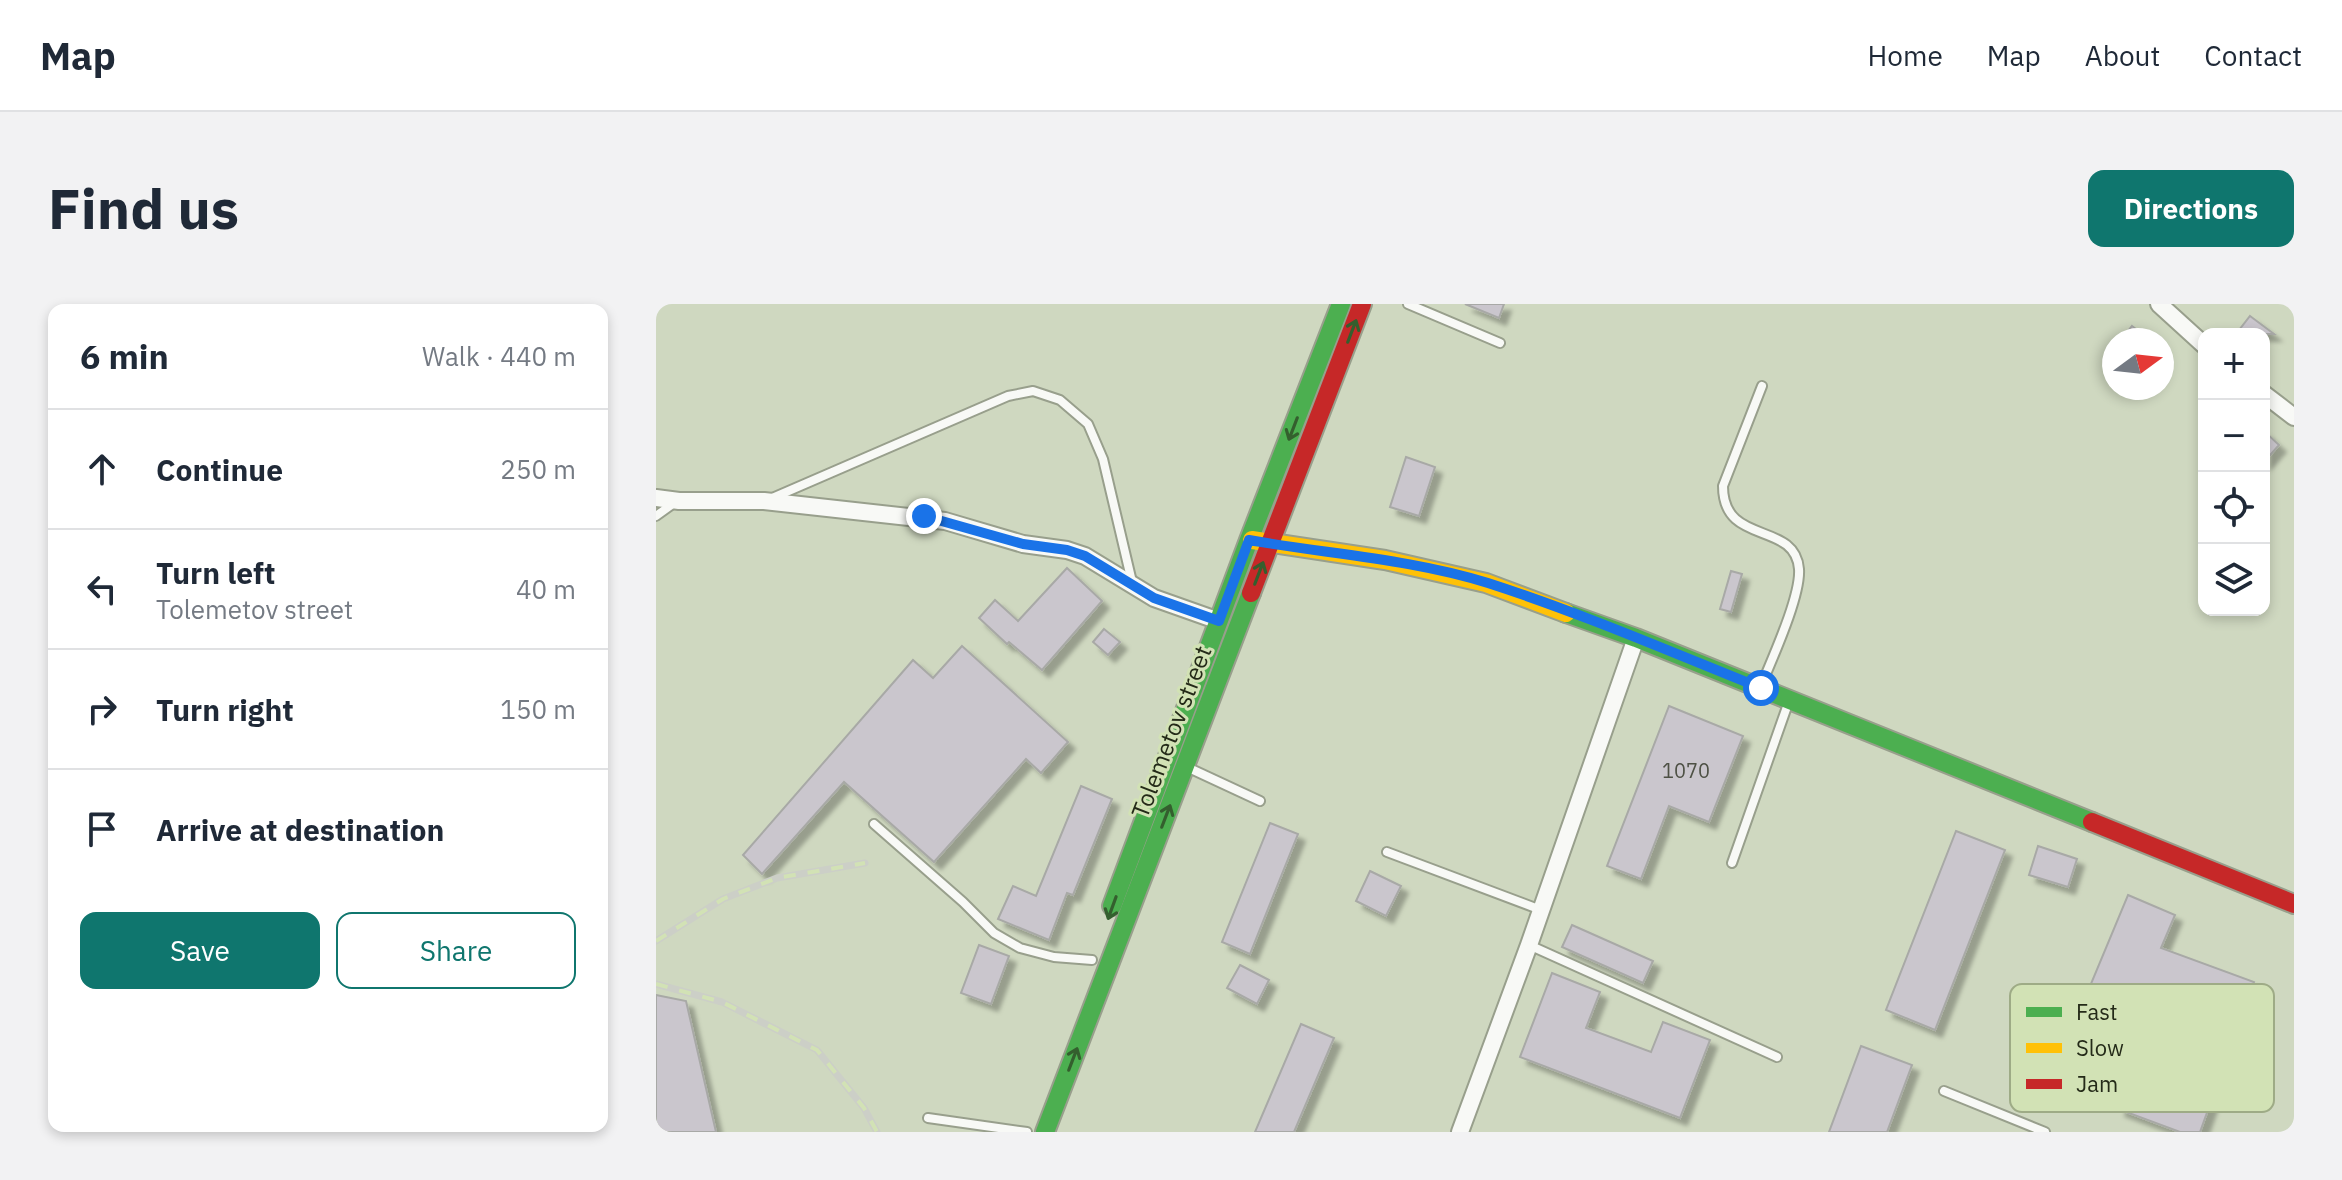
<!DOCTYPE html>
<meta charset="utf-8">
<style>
:root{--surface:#fff;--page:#f2f2f3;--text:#1f2937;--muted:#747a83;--line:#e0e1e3;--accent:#0f766e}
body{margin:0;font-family:"IBM Plex Sans",sans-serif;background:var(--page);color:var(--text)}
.controls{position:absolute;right:24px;top:24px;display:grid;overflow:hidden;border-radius:16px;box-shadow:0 4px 12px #0003}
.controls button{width:72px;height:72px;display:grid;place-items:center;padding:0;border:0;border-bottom:2px solid var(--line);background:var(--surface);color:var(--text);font:40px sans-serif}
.compass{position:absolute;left:1446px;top:24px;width:72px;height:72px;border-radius:50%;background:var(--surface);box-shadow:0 4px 12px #0003;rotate:75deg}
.stop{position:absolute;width:24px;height:24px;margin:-18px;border:6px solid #1a73e8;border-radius:50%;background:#fff}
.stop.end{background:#1a73e8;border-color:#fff;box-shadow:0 2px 8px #0008}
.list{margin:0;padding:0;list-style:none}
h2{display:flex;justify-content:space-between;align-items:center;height:104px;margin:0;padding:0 32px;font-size:34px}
h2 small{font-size:26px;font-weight:400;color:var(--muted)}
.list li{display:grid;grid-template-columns:52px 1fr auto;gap:24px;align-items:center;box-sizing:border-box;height:120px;padding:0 32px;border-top:2px solid var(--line)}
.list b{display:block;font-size:30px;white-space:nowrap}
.list p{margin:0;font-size:26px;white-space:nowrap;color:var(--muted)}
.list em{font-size:26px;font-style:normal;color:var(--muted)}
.actions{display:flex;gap:16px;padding:24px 32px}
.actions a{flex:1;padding:18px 0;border:2px solid var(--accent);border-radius:16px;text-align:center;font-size:28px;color:var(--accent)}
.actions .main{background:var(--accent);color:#fff}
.icon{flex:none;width:44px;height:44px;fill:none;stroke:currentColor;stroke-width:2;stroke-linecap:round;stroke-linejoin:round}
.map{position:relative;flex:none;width:1638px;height:828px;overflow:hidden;border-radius:16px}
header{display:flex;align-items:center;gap:48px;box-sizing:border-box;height:112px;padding:0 40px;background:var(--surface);border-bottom:2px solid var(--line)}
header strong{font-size:38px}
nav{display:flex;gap:44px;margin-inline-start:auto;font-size:28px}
.intro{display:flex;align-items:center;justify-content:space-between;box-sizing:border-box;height:192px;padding:0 48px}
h1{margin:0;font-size:56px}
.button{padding:20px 36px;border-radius:16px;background:var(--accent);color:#fff;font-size:28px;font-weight:700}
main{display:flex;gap:48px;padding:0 48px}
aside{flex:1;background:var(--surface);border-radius:16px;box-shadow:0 4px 12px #0003}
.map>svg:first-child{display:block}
.building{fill:#cac6cd;stroke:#a8a9a6;stroke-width:2;filter:url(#shadow)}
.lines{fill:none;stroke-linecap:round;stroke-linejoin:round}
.lane-casing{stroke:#989f8c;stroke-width:12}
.street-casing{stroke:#989f8c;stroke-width:20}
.fast-casing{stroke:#989f8c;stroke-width:22}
.slow-casing{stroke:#989f8c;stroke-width:22}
.jam-casing{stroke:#989f8c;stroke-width:22}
.lane{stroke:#f8f9f6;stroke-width:8}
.street{stroke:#f8f9f6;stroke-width:16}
.fast{stroke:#4caf50;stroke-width:18}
.slow{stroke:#ffc107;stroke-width:18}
.jam{stroke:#c62828;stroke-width:18}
.rail-casing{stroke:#cccfc7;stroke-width:7}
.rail{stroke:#d2e2b5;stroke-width:4;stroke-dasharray:12;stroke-linecap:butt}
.oneway{stroke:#345f2e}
.route{stroke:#1a73e8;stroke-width:10}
.labels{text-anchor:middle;stroke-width:6;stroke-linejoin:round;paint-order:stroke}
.number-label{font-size:20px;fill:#4e5145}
.street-label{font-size:24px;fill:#242a18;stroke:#d2e2b5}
.key{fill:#d2e2b5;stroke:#9eab86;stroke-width:2}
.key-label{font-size:22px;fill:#242a18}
</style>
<header>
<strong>Map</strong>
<nav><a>Home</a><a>Map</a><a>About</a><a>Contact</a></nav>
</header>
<div class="intro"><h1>Find us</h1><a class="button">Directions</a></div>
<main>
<aside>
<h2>6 min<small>Walk · 440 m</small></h2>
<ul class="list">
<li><svg class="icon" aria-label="ahead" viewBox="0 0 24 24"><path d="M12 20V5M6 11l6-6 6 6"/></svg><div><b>Continue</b></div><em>250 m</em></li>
<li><svg class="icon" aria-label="left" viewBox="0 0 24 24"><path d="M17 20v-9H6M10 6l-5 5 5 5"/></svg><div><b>Turn left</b><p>Tolemetov street</p></div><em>40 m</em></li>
<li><svg class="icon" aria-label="right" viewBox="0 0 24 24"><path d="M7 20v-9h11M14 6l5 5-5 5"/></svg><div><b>Turn right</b></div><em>150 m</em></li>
<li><svg class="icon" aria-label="arrive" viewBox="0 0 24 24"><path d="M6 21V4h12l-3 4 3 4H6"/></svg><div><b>Arrive at destination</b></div></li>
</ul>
<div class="actions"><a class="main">Save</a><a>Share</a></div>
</aside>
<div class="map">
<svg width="1638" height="828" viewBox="0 0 1638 828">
<defs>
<filter id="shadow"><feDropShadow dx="7" dy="7" stdDeviation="2" flood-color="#0004"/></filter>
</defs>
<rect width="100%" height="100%" fill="#cfd8c0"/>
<g class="building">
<path d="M809 0H848L843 14Z"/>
<path d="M1594 12 1618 30H1580Z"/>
<path d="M1476 22 1494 36H1465Z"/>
<path d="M1608 127 1623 141 1608 158Z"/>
<path d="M750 153 779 163 763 212 734 203Z"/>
<path d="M411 264 446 297 386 366 353 338 351 340 323 314 339 296 362 317Z"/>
<path d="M1075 267 1086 270 1075 308 1064 305Z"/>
<path d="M448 325 464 338 452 351 437 338Z"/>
<path d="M306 342 412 438 385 469 370 455 278 558 188 478 106 570 87 551 257 356 277 374Z"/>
<path d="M1013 402 1087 432 1053 518 1013 502 985 575 951 562Z"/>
<path d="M425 482 456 495 417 591 411 589 393 636 342 615 357 582 380 592Z"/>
<path d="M614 519 642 530 594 650 566 638Z"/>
<path d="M1300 527 1349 546 1279 726 1230 706Z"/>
<path d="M1382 542 1421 555 1412 583 1373 571Z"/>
<path d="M714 567 745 582 730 612 700 597Z"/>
<path d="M1472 591 1519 611 1505 644 1598 678 1544 828H1524L1462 805 1493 721 1476 714 1444 791 1397 771Z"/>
<path d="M916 621 997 657 987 679 906 643Z"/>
<path d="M323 641 353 652 335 700 305 689Z"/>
<path d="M584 661 613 676 601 700 571 684Z"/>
<path d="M896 669 944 688 930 724 995 748 1007 718 1054 736 1024 814 864 753Z"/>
<path d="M0 691 30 697 60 828H0Z"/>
<path d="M645 720 678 734 638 828H599Z"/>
<path d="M1205 742 1256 761 1231 828H1173Z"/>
</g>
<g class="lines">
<g class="lane-casing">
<g id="lane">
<path d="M752 0 844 39"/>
<path d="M114 195 352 92 377 87 404 96 432 120 447 155 476 278"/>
<path d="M0 212 18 199"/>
<path d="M1105 382C1116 355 1145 292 1143 265 1139 216 1067 243 1067 182L1106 82"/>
<path d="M533 464 604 497"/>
<path d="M218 520 307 598 338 629 364 644 398 653 436 656"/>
<path d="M731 548 885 606"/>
<path d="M1076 559 1133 397"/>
<path d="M873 641 1121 753"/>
<path d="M1288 787 1389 828"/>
<path d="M272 814 371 828"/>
</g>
</g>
<g class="street-casing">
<g id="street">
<path d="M1503 0 1548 41"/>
<path d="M1608 90 1638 113"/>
<path d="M0 194 23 197H108L289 217 367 240 411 246 429 252 498 294 563 317"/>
<path d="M804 828 873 641 980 334"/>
</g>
</g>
<g class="fast-casing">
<g id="fast">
<path d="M910 309 980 334 1436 518"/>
<path d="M456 602 593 236 685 0"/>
<path d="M389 828 595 289"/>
</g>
</g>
<g class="slow-casing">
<path id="slow" d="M596 236 729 256 830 279 910 309"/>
</g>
<g class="jam-casing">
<g id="jam">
<path d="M595 289 706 0"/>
<path d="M1436 518 1638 600"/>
</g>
</g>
<use href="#lane" class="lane"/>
<use href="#street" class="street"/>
<use href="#fast" class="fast"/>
<use href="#slow" class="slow"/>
<use href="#jam" class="jam"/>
<g class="rail-casing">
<g id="rail">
<path d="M0 637 67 595 121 574 209 559"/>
<path d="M0 680 66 698 161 746 208 804 221 828"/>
</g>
</g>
<use href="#rail" class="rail"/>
</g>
<defs><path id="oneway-shaft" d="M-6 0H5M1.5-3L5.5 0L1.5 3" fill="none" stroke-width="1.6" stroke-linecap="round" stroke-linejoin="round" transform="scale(2)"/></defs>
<g class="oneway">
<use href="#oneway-shaft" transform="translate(696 27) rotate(-69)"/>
<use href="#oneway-shaft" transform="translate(637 125) rotate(111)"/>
<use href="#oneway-shaft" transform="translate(603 269) rotate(-69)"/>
<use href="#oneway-shaft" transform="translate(510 512) rotate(-69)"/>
<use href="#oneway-shaft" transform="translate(456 604) rotate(110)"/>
<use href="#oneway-shaft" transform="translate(417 755) rotate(-69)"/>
</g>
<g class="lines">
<path class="route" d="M268 212 367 240 411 246 429 252 498 294 563 317 593 236C672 250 755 255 832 279 925 309 1015 348 1105 384"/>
</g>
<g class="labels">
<g class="number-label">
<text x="1030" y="474">1070</text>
</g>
<g class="street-label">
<text transform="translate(516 428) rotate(-69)" y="8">Tolemetov street</text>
</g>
</g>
<rect x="1354" y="680" width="264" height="128" rx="12" class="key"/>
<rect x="1370" y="703" width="36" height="10" fill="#4caf50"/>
<rect x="1370" y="739" width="36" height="10" fill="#ffc107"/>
<rect x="1370" y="775" width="36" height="10" fill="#c62828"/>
<g class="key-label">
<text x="1420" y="716">Fast</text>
<text x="1420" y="752">Slow</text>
<text x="1420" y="788">Jam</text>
</g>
</svg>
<div class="controls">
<button>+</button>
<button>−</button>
<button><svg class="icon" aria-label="locate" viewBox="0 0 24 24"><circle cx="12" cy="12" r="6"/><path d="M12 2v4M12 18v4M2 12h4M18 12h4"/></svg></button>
<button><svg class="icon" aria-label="layers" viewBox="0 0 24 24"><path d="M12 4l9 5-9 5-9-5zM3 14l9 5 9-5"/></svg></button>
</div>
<svg class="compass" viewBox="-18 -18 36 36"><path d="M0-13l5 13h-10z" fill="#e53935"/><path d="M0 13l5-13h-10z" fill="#747a83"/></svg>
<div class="stop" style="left:1105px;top:384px"></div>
<div class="stop end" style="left:268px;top:212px"></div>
</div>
</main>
